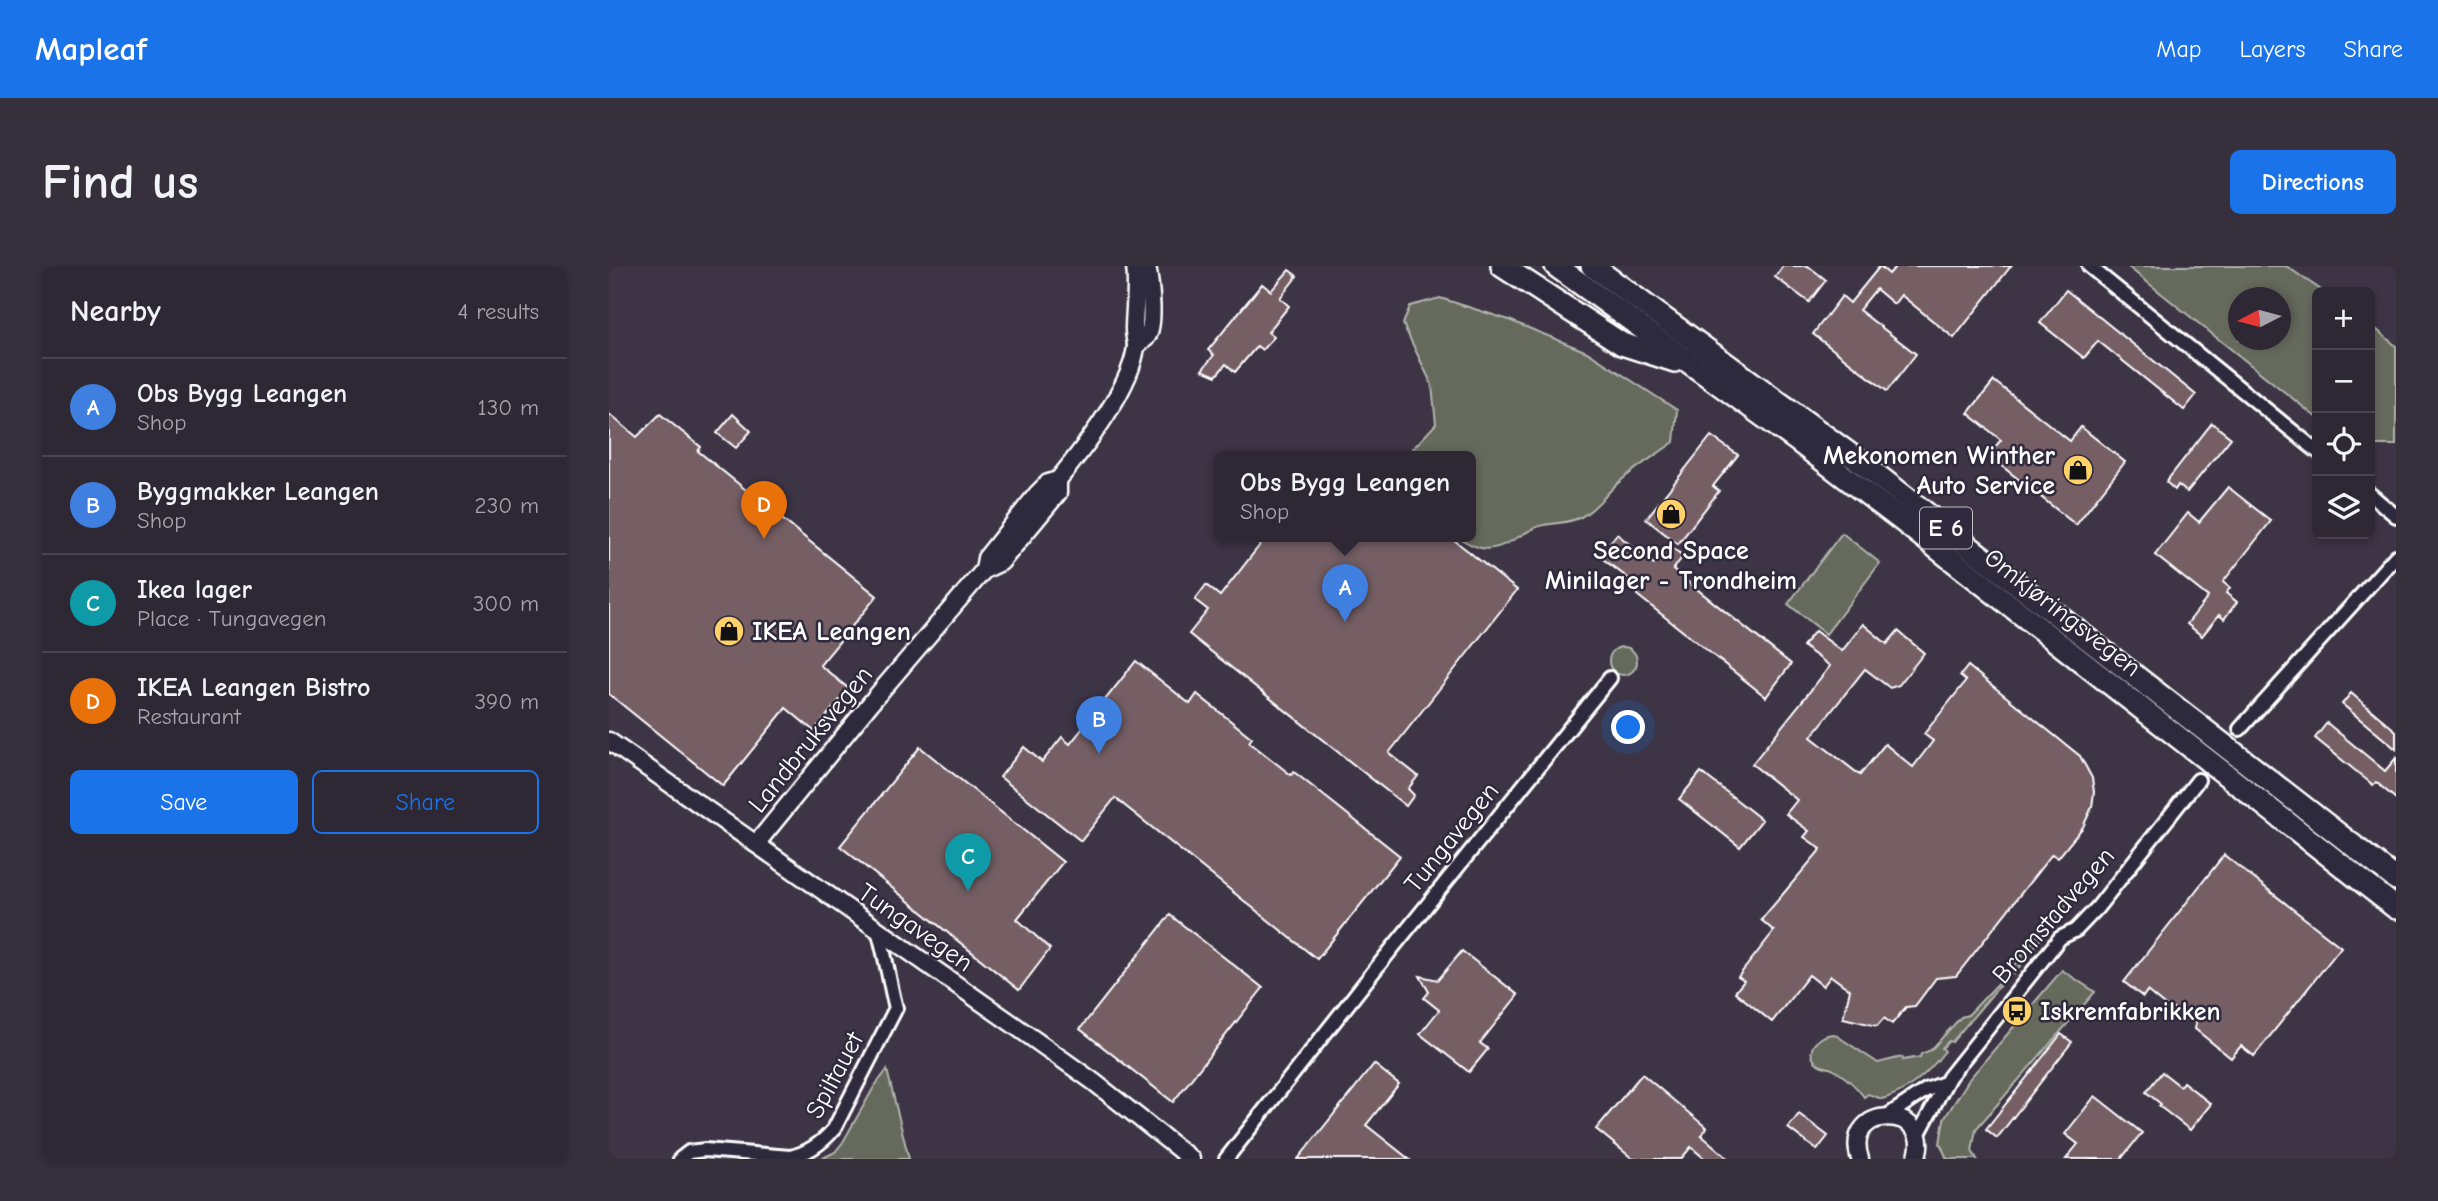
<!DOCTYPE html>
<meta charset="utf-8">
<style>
:root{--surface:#2e2734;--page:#362f3c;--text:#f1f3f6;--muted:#a7a5ac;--line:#49444f;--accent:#1a73e8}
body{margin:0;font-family:"Comic Neue",sans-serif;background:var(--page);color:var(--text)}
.controls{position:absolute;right:21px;top:21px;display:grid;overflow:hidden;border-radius:10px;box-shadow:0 4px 10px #0003}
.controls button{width:63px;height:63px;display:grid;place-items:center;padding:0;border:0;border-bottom:2px solid var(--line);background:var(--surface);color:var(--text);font:35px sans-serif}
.compass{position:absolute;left:1619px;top:21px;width:63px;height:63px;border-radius:50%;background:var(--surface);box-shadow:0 4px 10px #0003;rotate:264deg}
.you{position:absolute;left:1020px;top:462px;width:24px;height:24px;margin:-18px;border:5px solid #fff;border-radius:50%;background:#1a73e8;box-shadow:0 0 0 10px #1a73e833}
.badge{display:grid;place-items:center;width:46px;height:46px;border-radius:50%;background:var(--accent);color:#fff;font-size:23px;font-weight:700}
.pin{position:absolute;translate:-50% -58px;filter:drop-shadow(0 2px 4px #0008)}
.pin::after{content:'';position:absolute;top:37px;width:24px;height:21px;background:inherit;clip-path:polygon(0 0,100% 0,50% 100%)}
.popup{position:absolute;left:605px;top:185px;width:262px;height:91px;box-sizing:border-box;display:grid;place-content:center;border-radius:10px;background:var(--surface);filter:drop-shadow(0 2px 5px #0005);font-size:23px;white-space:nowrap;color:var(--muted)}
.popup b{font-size:26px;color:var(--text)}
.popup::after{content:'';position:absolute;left:50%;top:100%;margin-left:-14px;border:14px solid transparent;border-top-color:var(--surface)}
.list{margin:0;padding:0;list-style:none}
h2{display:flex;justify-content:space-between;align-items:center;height:91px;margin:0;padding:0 28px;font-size:30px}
h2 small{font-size:23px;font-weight:400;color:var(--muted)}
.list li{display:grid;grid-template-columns:46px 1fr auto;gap:21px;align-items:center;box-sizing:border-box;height:98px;padding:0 28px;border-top:2px solid var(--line)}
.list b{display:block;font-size:26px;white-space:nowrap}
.list p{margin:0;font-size:23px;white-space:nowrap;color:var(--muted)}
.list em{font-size:23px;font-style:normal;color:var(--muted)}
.actions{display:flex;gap:14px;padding:21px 28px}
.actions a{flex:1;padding:16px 0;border:2px solid var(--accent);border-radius:10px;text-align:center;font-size:24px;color:var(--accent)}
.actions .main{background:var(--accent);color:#fff}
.icon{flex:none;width:38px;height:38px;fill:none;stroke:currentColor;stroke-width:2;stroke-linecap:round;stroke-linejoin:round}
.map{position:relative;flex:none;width:1787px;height:893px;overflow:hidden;border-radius:10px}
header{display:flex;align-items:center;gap:42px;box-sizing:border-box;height:98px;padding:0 35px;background:var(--accent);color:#fff}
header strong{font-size:33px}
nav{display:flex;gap:38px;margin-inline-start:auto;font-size:24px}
.intro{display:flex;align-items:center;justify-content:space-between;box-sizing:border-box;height:168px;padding:0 42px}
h1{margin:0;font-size:49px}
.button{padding:18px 32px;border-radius:10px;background:var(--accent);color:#fff;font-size:24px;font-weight:700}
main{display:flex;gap:42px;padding:0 42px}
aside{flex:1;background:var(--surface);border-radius:10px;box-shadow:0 4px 10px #0003}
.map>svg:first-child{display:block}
.green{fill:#666b5d;stroke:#b2b5ae;stroke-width:2;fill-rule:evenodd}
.building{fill:#755e65;stroke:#fff;stroke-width:2}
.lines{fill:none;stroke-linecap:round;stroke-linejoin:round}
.minor-tunnel{stroke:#504858;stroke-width:12;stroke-dasharray:12 6;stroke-linecap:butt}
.minor-casing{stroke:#fff;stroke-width:18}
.tertiary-casing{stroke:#fff;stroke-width:21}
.trunk-casing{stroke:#fff;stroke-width:26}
.minor{stroke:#2f2a3d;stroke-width:12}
.tertiary{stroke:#2f2a3d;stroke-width:16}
.trunk{stroke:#2f2a3d;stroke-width:21}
.labels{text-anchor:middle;stroke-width:5;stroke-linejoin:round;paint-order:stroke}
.shield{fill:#2f2a3d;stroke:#c1bfc5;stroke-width:2}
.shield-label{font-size:24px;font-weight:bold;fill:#fff}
.poi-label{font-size:26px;font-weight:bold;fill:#fff;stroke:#2f2a3d;text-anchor:start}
.street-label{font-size:26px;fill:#fff;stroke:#2f2a3d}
</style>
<header>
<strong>Mapleaf</strong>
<nav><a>Map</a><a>Layers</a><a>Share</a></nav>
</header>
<div class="intro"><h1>Find us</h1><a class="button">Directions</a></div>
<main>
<aside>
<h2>Nearby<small>4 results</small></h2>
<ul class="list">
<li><span class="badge" style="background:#3f7fe0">A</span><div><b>Obs Bygg Leangen</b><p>Shop</p></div><em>130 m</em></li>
<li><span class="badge" style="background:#3f7fe0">B</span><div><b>Byggmakker Leangen</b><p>Shop</p></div><em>230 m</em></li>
<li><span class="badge" style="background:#0f9aa8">C</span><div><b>Ikea lager</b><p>Place · Tungavegen</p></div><em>300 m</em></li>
<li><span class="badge" style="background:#e8710a">D</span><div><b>IKEA Leangen Bistro</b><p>Restaurant</p></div><em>390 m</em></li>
</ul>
<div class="actions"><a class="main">Save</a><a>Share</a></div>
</aside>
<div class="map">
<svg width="1787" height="893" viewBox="0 0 1787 893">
<rect width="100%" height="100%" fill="#3d3445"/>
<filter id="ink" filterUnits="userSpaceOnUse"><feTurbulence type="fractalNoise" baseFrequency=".0143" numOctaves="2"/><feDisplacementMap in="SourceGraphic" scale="14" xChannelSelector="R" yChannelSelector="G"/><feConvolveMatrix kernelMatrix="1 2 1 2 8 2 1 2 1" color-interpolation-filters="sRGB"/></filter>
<g filter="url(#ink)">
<g class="green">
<path d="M1518 0H1677L1715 26H1708V152ZM1630 32H1672V74H1630Z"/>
<path d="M831 32 900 54 978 86 1068 144 1065 176C1046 190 1025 202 1008 218 996 229 987 243 972 251 959 258 945 256 931 260 926 261 921 265 916 267 890 283 875 291 848 270H862V190H797L827 158 823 119 794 58 801 40Z"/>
<path d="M1761 58 1787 80V179H1761Z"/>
<path d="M1233 267 1271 297 1217 368 1179 338Z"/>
<circle cx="1014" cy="395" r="14"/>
<path d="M1468 618 1471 621 1405 708 1402 706 1343 776 1340 775 1333 782 1336 785C1320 806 1299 826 1273 833L1259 828 1255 831C1247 820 1237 811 1225 804 1220 801 1213 801 1209 798 1193 785 1210 768 1225 768L1269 797 1293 791 1294 794 1311 791 1312 788 1322 784 1352 751 1359 749 1401 705Z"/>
<path d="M1453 704 1486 726 1367 863 1363 885 1368 893H1338L1331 877 1335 853 1361 812Z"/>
<path d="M278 804 300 893H212L226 886 234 876 265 821Z"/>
</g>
<g class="building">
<path d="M1174 0H1199L1217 14 1200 36 1166 11Z"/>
<path d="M1271 0 1280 8 1287 0H1402L1345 72 1292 29 1285 38 1267 23 1250 44 1307 88 1278 125 1204 68 1233 30 1241 37Z"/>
<path d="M680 4 688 10 671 32 680 40 659 66 665 71 653 84 648 80 626 106 617 98 607 110 593 104 605 89 599 84 653 18 662 25Z"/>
<path d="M1457 24 1587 129 1575 144 1489 75 1475 92 1431 57Z"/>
<path d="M1385 115 1461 175 1472 161 1516 196 1467 259 1379 189 1392 174 1359 147Z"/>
<path d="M0 148 28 171 51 148 92 181 89 185 268 330 211 399 240 423 205 465 177 442 114 520 0 428Z"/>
<path d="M124 148 142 165 127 182 108 167Z"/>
<path d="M1603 157 1622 172 1578 226 1569 219 1566 224 1557 216Z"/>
<path d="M1102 170 1129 189 1104 220 1110 225 1069 278 1037 253Z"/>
<path d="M1619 221 1662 255 1614 316 1621 322 1617 327 1628 336 1615 353 1610 349 1593 370 1578 358 1599 331 1546 289 1579 247 1590 256Z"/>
<path d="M1008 268 1045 298 1060 279 1074 290 1064 304 1182 398 1157 431 1028 329 1029 327 1024 324 1028 319 990 290Z"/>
<path d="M658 270H840L908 324 780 487 809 510 799 523 805 529 797 540 580 368 599 344 586 334 591 327 597 319 611 330Z"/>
<path d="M1254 358 1278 378 1289 365 1315 387 1290 419 1281 422 1256 403 1202 471 1251 509 1276 478 1304 501 1324 475 1315 468 1357 415 1351 410 1359 400 1471 490 1483 512 1485 526 1483 541 1474 561 1449 592 1443 588 1347 710 1327 712 1306 740 1297 741 1283 758 1275 752 1268 760 1234 752 1241 724 1222 710 1214 720 1200 709 1163 756 1126 726 1135 715 1129 711 1165 665 1152 654 1212 583 1195 571 1200 565 1177 548 1188 534 1143 498 1221 400 1194 380 1206 365 1233 385Z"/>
<path d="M527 395 581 438 588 428 643 472 640 476 682 509 685 506 791 590 708 693 506 532 472 575 391 511 415 481 433 496 453 471 461 478Z"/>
<path d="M1742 427 1787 465V483L1733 438Z"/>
<path d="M1718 457 1776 505 1787 492V533L1767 516 1764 519 1706 472Z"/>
<path d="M311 481 454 596 408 653 441 683 410 724 231 580Z"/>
<path d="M1092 506 1153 554 1131 581 1070 533Z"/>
<path d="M1615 589 1732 681 1645 790 1632 780 1622 792 1586 763 1587 755 1572 753 1573 744 1560 743 1538 725 1534 731 1515 716Z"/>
<path d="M561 649 654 722 564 836 471 763Z"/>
<path d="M853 685 909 729 871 777 879 783 860 806 811 768 830 744 815 732 820 726 811 710 829 714Z"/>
<path d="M1452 768 1463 776 1388 872 1377 863Z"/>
<path d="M765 798 790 818 757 859 800 893H689Z"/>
<path d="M1553 806 1571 820 1574 816 1602 838 1581 864 1550 840 1552 838 1537 826Z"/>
<path d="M1033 808 1098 862 1092 869 1120 893H1096L1082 881 1072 893H1024L987 863Z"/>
<path d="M1486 830 1533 867 1512 893H1457L1469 878 1456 868Z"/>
<path d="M1190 848 1219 870 1208 884 1179 862Z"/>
</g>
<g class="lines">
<path class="minor-tunnel" d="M1589 514 1631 463"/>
<g class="minor-casing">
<g id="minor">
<path d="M1480 0 1708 185"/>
<path d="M1761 228 1787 250"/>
<path d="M1631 463 1787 290"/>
<path d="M1278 850 1317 824 1336 817"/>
<path d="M1308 871 1340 811 1451 672 1467 664 1488 642 1589 514"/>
<path d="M71 893 80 886 96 884 181 891C200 887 213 877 225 863L287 742C280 716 277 690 269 664"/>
<path d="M617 893 765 705 1001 412"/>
</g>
</g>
<g class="tertiary-casing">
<g id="tertiary">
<path d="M527 79C530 77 534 75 537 72 547 61 541 15 538 0"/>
<path d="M375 304 392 296 449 227V214"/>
<path d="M0 475 405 759 485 816 582 893"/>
<path d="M147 578 265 433 375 304 377 292 428 228 439 217 449 214C475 182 523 121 527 80 527 75 525 70 525 64 525 43 529 22 526 0"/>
<path d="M1251 893C1232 836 1328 839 1307 893"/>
</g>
</g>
<g class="trunk-casing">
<g id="trunk">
<path d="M893 0 1013 78 1066 95"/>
<path d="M947 0 1186 173 1291 253 1787 642"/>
<path d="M983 0 1246 192 1787 613"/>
</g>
</g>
<use href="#minor" class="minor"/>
<use href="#tertiary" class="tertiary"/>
<use href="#trunk" class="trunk"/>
</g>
</g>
<defs>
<g id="shop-disc" transform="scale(1.575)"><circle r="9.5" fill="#ffd166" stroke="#2f2a3d"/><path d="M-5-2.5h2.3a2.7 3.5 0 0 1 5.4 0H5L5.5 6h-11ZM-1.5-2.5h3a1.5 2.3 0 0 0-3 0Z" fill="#111"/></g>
<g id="bus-disc" transform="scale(1.575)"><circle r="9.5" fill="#ffd166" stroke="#2f2a3d"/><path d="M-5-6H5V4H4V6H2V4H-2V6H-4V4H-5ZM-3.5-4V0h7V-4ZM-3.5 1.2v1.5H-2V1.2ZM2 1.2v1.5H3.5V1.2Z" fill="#111"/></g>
</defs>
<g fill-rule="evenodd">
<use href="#shop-disc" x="1469" y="204"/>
<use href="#shop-disc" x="1062" y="248"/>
<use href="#shop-disc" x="120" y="365"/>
<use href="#bus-disc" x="1408" y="745"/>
</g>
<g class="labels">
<rect class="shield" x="1311" y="241.5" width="52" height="41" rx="5"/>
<g class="shield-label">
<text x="1337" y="270">E 6</text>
</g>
<g class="poi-label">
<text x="1446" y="198" text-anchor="end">Mekonomen Winther<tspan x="1446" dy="30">Auto Service</tspan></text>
<text x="1062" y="293" text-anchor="middle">Second Space<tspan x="1062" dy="30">Minilager - Trondheim</tspan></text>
<text x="143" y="374">IKEA Leangen</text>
<text x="1431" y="754">Iskremfabrikken</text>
</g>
<g class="street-label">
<text transform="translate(1454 346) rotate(38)" y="9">Omkjøringsvegen</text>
<text transform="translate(201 473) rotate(-51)" y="9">Landbruksvegen</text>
<text transform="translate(842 571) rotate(-51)" y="9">Tungavegen</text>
<text transform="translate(1444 649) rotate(-49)" y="9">Bromstadvegen</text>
<text transform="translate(307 661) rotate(35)" y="9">Tungavegen</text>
<text transform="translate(225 809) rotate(-62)" y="9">Spiltauet</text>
</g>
</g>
</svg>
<div class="controls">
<button>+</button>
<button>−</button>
<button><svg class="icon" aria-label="locate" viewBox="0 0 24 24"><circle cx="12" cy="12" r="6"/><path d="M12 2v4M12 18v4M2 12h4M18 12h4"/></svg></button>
<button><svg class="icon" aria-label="layers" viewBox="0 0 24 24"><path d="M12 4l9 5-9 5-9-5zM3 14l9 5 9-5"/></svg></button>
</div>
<svg class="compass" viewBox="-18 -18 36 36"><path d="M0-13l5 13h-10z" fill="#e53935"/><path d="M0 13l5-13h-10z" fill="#a7a5ac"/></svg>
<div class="you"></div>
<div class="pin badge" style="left:736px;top:356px;background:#3f7fe0">A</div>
<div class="popup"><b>Obs Bygg Leangen</b>Shop</div>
<div class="pin badge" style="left:490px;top:488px;background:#3f7fe0">B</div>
<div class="pin badge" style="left:359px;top:625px;background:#0f9aa8">C</div>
<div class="pin badge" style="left:155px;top:273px;background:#e8710a">D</div>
</div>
</main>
